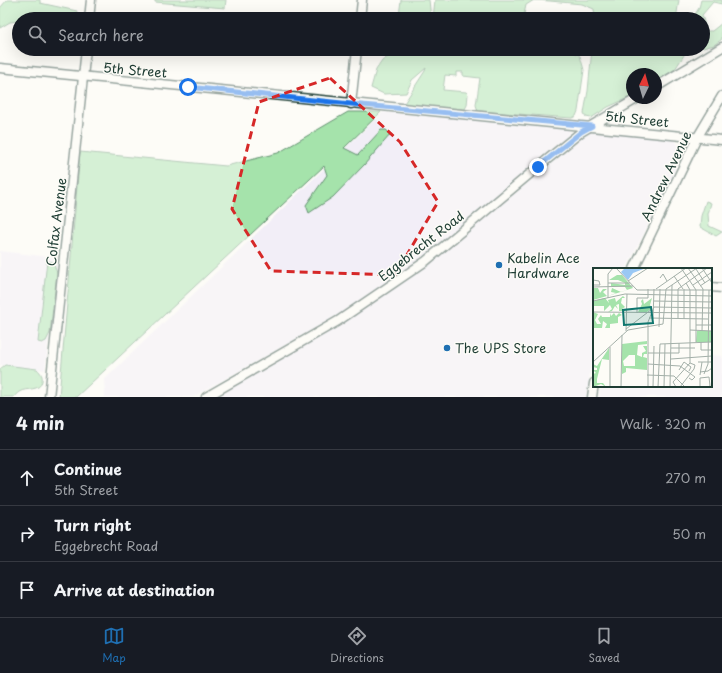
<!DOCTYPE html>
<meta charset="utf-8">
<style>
:root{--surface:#171b24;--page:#20242c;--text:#f1f3f6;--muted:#9ea1a6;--line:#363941;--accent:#1f6fb2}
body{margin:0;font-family:"Playpen Sans",sans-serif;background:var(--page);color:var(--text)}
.compass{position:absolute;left:626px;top:68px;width:36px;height:36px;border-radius:50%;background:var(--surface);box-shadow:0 4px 16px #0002;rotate:5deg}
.stop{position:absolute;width:12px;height:12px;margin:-9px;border:3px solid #1a73e8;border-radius:50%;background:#fff}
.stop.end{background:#1a73e8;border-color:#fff;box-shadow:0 1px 4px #0008}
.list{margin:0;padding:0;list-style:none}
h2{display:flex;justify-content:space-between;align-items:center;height:52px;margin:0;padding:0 16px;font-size:17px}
h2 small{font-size:13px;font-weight:400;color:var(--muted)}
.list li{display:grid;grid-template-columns:26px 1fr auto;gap:12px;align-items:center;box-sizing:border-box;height:56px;padding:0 16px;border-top:1px solid var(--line)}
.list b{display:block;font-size:15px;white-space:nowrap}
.list p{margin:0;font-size:13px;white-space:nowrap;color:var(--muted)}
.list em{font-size:13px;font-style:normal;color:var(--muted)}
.icon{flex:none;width:22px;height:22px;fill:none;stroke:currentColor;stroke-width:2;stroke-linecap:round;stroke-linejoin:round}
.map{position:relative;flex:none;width:722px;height:397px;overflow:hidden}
.search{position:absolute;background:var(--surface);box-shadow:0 4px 16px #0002;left:12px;right:12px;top:12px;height:44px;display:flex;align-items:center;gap:10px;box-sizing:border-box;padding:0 14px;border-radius:22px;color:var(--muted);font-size:15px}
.sheet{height:220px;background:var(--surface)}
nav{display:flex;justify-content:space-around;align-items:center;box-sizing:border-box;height:56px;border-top:1px solid var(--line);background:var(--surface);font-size:11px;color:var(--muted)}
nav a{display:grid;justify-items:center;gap:2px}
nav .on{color:var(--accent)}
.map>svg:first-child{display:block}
.built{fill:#f2eef7}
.green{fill:#a5e3ab;stroke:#629070}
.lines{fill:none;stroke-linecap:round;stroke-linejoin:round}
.street-casing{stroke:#1f3d34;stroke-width:11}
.street{stroke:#fdfcf7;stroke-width:8}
.route{stroke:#1a73e8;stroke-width:5}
.marked{fill:none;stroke:#d62828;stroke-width:3;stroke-dasharray:8 5;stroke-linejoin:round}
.poi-dot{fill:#1f6fb2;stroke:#fdfcf7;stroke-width:1.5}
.labels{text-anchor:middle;stroke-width:3;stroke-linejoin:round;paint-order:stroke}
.street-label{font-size:13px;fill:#1f3d34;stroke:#fdfcf7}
.poi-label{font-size:13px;fill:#1f3d34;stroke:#fdfcf7;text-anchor:start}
.inset-road{fill:none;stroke:#a4b0a9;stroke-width:1}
.view{fill:#0f766e;fill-opacity:0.15;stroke:#0f766e;stroke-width:2}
.inset-edge{fill:none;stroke:#1f3d34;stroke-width:2}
</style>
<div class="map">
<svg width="722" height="397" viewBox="0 0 722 397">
<rect width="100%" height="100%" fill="#fdfcf7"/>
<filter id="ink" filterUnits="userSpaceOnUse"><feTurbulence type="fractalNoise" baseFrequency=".025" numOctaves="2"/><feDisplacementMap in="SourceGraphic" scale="8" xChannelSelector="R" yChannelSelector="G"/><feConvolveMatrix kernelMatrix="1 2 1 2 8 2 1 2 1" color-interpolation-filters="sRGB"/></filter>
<g filter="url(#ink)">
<g class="built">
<path d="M383 112 567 128 570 132 568 137 411 266 340 314 193 397H105L104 380Z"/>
<path d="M595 132 673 140 677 144 680 157 670 182 626 269H594V351L586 397H218L367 307 431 263 587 134Z"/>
<path d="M0 251 58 258 45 370 0 365Z"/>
<path d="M711 355 722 356V397H599L600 386H711Z"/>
</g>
<g class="green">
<path d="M7 0H40V3L77 11 76 19H19V21L10 22 0 28V8Z"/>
<path d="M155 0H226L225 8 155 2Z"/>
<path d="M401 0H429L431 19H401L399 16Z"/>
<path d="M435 0H679L676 19H595L594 9 582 4 550 1 534 0 526 5 523 19H433Z"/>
<path d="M701 0H722V4L713 2 702 15 703 19H692L699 8Z"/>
<path d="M703 19 707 31H712L722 23V39L714 45 703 48Z"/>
<path d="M399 49H554L572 51 580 56 584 70 578 111 576 116 572 118 478 111 476 105 480 78 463 76V72H456V76L445 75 443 90 466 92 468 94 467 105 465 109 403 105 425 71 426 68 412 80 406 93 384 94 371 88 376 70 382 61Z"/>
<path d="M592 49H698L686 52 675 69 656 81V74H632V96L608 107 591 118 586 117 584 113 588 91Z"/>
<path d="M348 112H381L344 148 358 155 381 130H387L390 135 364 165 333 197 309 213 306 205 327 175 324 166 76 397H59L80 152 226 166 278 153Z"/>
<path d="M706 201 711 203 708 214 709 226 722 232 716 236 700 227 701 216Z"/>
<path d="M47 261 53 262 57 273 50 333 46 341 42 343 38 342Z"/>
<path d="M5 365 37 369C41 373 43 376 42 381 40 392 27 387 19 392 17 393 16 395 14 397H0V369Z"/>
</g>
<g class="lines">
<g class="street-casing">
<g id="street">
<path d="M89 19 91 0"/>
<path d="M360 19 362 0"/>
<path d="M0 68 722 140"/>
<path d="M656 87 722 47"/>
<path d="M351 104 357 49"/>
<path d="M634 269 697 138 722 96"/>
<path d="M711 287 722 288"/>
<path d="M49 397 86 49"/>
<path d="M206 397 338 321 426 261 538 167 581 132 638 98"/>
<path d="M592 397 594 383"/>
</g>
</g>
<use href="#street" class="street"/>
</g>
</g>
<g class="lines" filter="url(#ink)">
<path class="route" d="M188 87 351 104 592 126 581 132 538 167"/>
</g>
<path d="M0 0H722V397H0ZM330 78 400 142 438 202 395 275 271 271 232 209 259 102Z" fill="#fdfcf7" fill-opacity=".55" fill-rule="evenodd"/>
<path class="marked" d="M330 78 400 142 438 202 395 275 271 271 232 209 259 102Z"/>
<g class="poi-dot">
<circle cx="499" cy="265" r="4"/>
<circle cx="447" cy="348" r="4"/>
</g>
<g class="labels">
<g class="street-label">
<text transform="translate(135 70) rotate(5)" y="5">5th Street</text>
<text transform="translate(637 119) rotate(6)" y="5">5th Street</text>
<text transform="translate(666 176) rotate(-64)" y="5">Andrew Avenue</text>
<text transform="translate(56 222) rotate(-83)" y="5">Colfax Avenue</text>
<text transform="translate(421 246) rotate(-38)" y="5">Eggebrecht Road</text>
</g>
<g class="poi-label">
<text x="507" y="263">Kabelin Ace<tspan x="507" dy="15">Hardware</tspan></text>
<text x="455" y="353">The UPS Store</text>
</g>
</g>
<g transform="translate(593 268)">
<rect width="119" height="119" fill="#fdfcf7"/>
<path d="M24 7H29L40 20 15 28 23 25 18 24 19 20 28 24 34 22 32 19 18 18V15L32 17V15L25 12H16ZM0 20H5L7 25 10 21H14L10 24 14 28 0 32ZM30 28 32 30H29L28 35 32 39 29 41H31L33 43H26V36L23 37 25 41 22 38 19 43 15 44 19 41 17 37 11 43V38H0V33L12 30 16 35 15 32 22 30 23 34ZM59 30 57 37 59 40 54 44H45L49 36 48 33 50 31 51 36ZM0 44 5 46 2 52 4 56H8L5 51 8 47 9 49H17V45L18 48 21 45 23 48 26 45 29 47 25 49V55L17 56V60H12L14 56 10 53 9 60H0ZM104 63H119V74H103ZM54 73V76L45 77 44 87 49 89V85L53 83 50 78H54V86H51L50 89 54 90V102L33 100V104L29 106V76ZM36 87H42V98H31L30 93ZM16 80V92L9 91 4 111V115H10L13 119 8 116 0 119V106L3 105 0 102H4V100L0 99V96L4 98Z" fill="#a5e3ab" fill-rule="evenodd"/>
<path d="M32 0H53L40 5 35 12 28 4Z" fill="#9ac8f4"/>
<path class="inset-road" d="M23 0 44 22H119M88 0 103 22M95 0 110 21 109 63M109 0 119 15M103 1 112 15M81 8 90 21M67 10 70 6 74 13M0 12 6 13 7 17H0M35 13 55 0M15 15H37M100 17 119 4M107 18 119 10M0 19 40 18M63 21 93 0M85 21 114 0M15 30V6L20 0M44 30H55V21M0 33 32 26 119 28M61 33 119 34M61 39 119 40M0 44 119 45M44 45V30M56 50 115 51M60 51 61 21M85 51V21M91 51V21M103 57H119M66 59 67 21M33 61 59 41M97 62 119 63M33 63 34 26M103 74V22M108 74V82H119M78 80H102M55 85H86V75M78 91 119 88M0 94 35 62 70 56 73 21 104 0M105 94H119M55 96 87 98 102 109 99 112 96 110M86 102 91 94 98 99 96 103M107 104 115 103 119 100M111 106 115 96 116 22M54 107 81 108 92 119M107 107 109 94M17 119V79M28 119 29 67M55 119V54L61 39M60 119 61 78M65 119 67 76 119 74M71 119 72 76M77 119 79 17M83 119 80 114 97 95V22L93 15M87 119 101 101 102 97 97 95M107 119V110L116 109 117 118 114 119"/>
<path class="view" d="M58 39 60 55 31 57 30 42Z"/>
<rect width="119" height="119" class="inset-edge"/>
</g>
</svg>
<svg class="compass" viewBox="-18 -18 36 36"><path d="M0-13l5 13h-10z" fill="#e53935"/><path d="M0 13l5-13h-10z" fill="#9ea1a6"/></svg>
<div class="stop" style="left:188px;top:87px"></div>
<div class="stop end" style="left:538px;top:167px"></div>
<div class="search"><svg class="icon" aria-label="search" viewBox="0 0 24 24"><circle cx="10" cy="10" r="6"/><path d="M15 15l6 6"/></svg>Search here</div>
</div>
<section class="sheet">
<h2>4 min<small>Walk · 320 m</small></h2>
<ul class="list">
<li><svg class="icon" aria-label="ahead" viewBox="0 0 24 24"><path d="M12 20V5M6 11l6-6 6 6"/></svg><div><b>Continue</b><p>5th Street</p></div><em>270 m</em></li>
<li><svg class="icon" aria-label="right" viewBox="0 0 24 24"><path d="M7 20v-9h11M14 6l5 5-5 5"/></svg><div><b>Turn right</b><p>Eggebrecht Road</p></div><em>50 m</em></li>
<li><svg class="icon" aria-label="arrive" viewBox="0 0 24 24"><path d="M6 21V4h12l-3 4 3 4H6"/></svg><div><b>Arrive at destination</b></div></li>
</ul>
</section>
<nav>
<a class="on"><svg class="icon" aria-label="map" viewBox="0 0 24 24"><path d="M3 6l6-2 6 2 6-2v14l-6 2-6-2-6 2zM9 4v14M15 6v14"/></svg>Map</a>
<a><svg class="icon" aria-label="directions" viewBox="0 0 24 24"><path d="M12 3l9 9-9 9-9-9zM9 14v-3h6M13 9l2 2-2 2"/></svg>Directions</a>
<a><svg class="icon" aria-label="saved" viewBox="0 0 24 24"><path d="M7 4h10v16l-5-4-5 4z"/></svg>Saved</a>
</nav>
